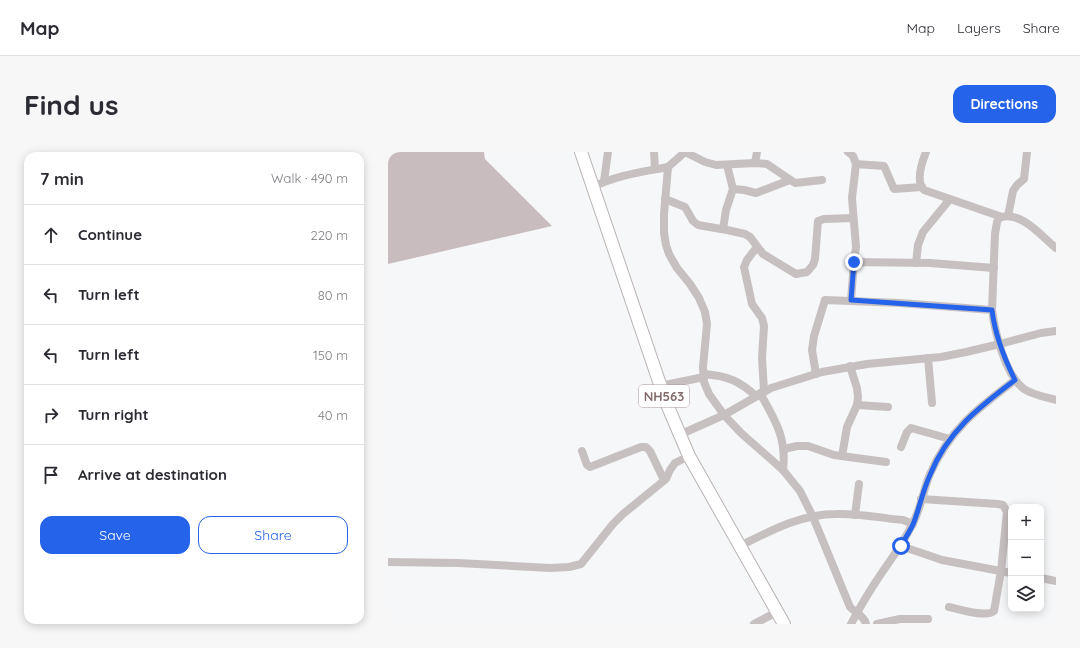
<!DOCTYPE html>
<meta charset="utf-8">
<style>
:root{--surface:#fff;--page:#f7f7f7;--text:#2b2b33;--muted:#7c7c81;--line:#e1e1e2;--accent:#2563eb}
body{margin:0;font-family:Quicksand,sans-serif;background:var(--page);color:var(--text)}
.controls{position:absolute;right:12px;bottom:12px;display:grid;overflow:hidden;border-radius:8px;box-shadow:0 2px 10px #0003}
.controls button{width:36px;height:36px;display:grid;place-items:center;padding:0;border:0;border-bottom:1px solid var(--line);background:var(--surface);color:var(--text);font:20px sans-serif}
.stop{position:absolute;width:12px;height:12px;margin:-9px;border:3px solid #2563eb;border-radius:50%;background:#fff}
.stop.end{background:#2563eb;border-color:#fff;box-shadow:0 1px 4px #0008}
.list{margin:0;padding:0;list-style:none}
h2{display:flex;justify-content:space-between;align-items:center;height:52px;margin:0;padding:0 16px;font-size:17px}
h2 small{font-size:13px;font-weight:400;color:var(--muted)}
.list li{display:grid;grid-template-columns:26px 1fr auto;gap:12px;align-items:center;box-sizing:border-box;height:60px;padding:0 16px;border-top:1px solid var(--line)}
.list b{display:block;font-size:15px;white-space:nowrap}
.list em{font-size:13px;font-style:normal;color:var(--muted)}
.actions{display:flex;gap:8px;padding:12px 16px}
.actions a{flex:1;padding:9px 0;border:1px solid var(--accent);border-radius:12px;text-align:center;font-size:14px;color:var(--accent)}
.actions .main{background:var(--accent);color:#fff}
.icon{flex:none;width:22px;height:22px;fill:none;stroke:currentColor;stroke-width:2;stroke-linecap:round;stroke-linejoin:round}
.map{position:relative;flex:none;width:668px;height:472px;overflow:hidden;border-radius:12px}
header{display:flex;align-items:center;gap:24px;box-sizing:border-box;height:56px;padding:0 20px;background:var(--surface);border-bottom:1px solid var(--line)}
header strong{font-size:19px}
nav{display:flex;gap:22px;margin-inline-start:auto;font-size:14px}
.intro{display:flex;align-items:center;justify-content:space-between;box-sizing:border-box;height:96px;padding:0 24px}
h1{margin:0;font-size:28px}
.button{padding:10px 18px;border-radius:12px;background:var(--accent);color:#fff;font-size:14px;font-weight:700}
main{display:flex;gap:24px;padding:0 24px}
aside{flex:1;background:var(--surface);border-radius:12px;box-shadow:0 2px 10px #0003}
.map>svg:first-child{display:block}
.water{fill:#c9bcbe}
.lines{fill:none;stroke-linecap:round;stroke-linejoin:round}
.highway-casing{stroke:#bab3b4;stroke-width:14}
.minor{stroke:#c7c0c0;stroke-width:8}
.highway{stroke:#fff;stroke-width:12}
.route{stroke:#2563eb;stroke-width:5}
.labels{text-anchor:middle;stroke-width:4;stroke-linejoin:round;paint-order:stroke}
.shield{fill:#fff;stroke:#a99797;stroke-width:1}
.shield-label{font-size:13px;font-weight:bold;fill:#846a6b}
</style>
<header>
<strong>Map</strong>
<nav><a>Map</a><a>Layers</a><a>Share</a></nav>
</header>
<div class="intro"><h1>Find us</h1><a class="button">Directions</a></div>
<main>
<aside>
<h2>7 min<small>Walk · 490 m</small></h2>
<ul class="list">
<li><svg class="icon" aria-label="ahead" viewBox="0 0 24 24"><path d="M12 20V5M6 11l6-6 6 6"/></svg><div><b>Continue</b></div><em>220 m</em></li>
<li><svg class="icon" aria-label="left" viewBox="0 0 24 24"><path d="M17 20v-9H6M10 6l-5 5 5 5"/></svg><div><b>Turn left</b></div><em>80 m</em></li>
<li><svg class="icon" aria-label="left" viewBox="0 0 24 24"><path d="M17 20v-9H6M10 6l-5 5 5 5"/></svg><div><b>Turn left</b></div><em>150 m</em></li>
<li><svg class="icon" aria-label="right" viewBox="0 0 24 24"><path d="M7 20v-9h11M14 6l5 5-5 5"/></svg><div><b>Turn right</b></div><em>40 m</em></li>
<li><svg class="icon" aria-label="arrive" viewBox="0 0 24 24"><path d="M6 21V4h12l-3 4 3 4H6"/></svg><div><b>Arrive at destination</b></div></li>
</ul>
<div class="actions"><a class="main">Save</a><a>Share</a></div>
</aside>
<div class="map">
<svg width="668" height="472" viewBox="0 0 668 472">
<rect width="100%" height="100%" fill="#f6f7f8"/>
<path class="water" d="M0 0H96L97 7 164 74 0 112Z"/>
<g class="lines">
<g class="highway-casing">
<path id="highway" d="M193 0 278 250 301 304 396 472"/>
</g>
<g class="minor">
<path d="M266 0 267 17"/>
<path d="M297 0 317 10 328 13 367 11 379 12 407 31 434 28"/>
<path d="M460 0 465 4 468 12 464 46 468 95 466 110"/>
<path d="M538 0C534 10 527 29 536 38L614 65"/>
<path d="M367 11 369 0"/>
<path d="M468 12 496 14 506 37 534 35"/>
<path d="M280 15 297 0"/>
<path d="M216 29 220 0"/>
<path d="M205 35C229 23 254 20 280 15L276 62V81L278 93 281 102 289 116 302 132 311 146 317 160 319 172 315 215 316 230 321 242 336 263 353 281 395 318 412 339 425 365 462 455C468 461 476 464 478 472"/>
<path d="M345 37 356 38 368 41 402 28"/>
<path d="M277 47 297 55 305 69 310 73 339 78 357 82 362 85 375 102 408 122 419 120 425 113 427 107 430 69 436 67 465 66"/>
<path d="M620 64 625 39 629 33 636 27 639 0"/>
<path d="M335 77 338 58 345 37 339 13"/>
<path d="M369 95 359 108 356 115 364 152 374 166 376 174 374 206 376 239"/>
<path d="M528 111 530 93 535 80 562 47"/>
<path d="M463 148 466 110 542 111 606 116"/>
<path d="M604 158 607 82 609 70 611 66C632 57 654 85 668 96"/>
<path d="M540 206 544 251"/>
<path d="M316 222C339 224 350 228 368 244"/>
<path d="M428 222 424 198 426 184 437 148 512 151 604 158C607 180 617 223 636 237 645 243 657 245 668 248"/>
<path d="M272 234 316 225"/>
<path d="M372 241C387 268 399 286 395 318"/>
<path d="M469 253 500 255"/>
<path d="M291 283 336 263 383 236 434 220 479 212 553 205 578 200 612 192 653 181 668 179"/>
<path d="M513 295 519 280 523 276 562 287"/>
<path d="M396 297 409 294H420L446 303 498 310"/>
<path d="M194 299 199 313 202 315 253 295H258L262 299 276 328"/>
<path d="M454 304 459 275 469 253 470 245 469 236 462 214"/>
<path d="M533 347 610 352 615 353 619 360 613 419 606 459C598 466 571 457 561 455"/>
<path d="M467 363 471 332"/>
<path d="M352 394C382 379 413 362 448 362 470 361 493 366 515 368L525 372"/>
<path d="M513 394 554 408 623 421"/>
<path d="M0 410 70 411 162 416 181 415 193 412 225 372 235 362 278 327 282 318 287 311 301 304"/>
<path d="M653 426 668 429"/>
<path d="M366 472 389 460"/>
<path d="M463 472C472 455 482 438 493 422 504 406 515 391 524 373 533 357 535 338 542 322 562 277 589 257 627 228"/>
<path d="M489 472 512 467H540"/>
</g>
<use href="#highway" class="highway"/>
</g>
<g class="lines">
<path class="route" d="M466 110 463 148 604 158C607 183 616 206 627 228 591 255 559 280 542 323 535 338 532 354 526 370 523 378 517 386 513 394"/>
</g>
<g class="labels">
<rect class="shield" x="251" y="233" width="50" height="22" rx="3"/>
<g class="shield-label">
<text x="276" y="249">NH563</text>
</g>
</g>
</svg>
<div class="controls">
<button>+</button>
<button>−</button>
<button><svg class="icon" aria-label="layers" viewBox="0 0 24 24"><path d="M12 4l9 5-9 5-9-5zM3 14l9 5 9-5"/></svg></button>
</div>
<div class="stop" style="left:513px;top:394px"></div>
<div class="stop end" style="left:466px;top:110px"></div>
</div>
</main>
